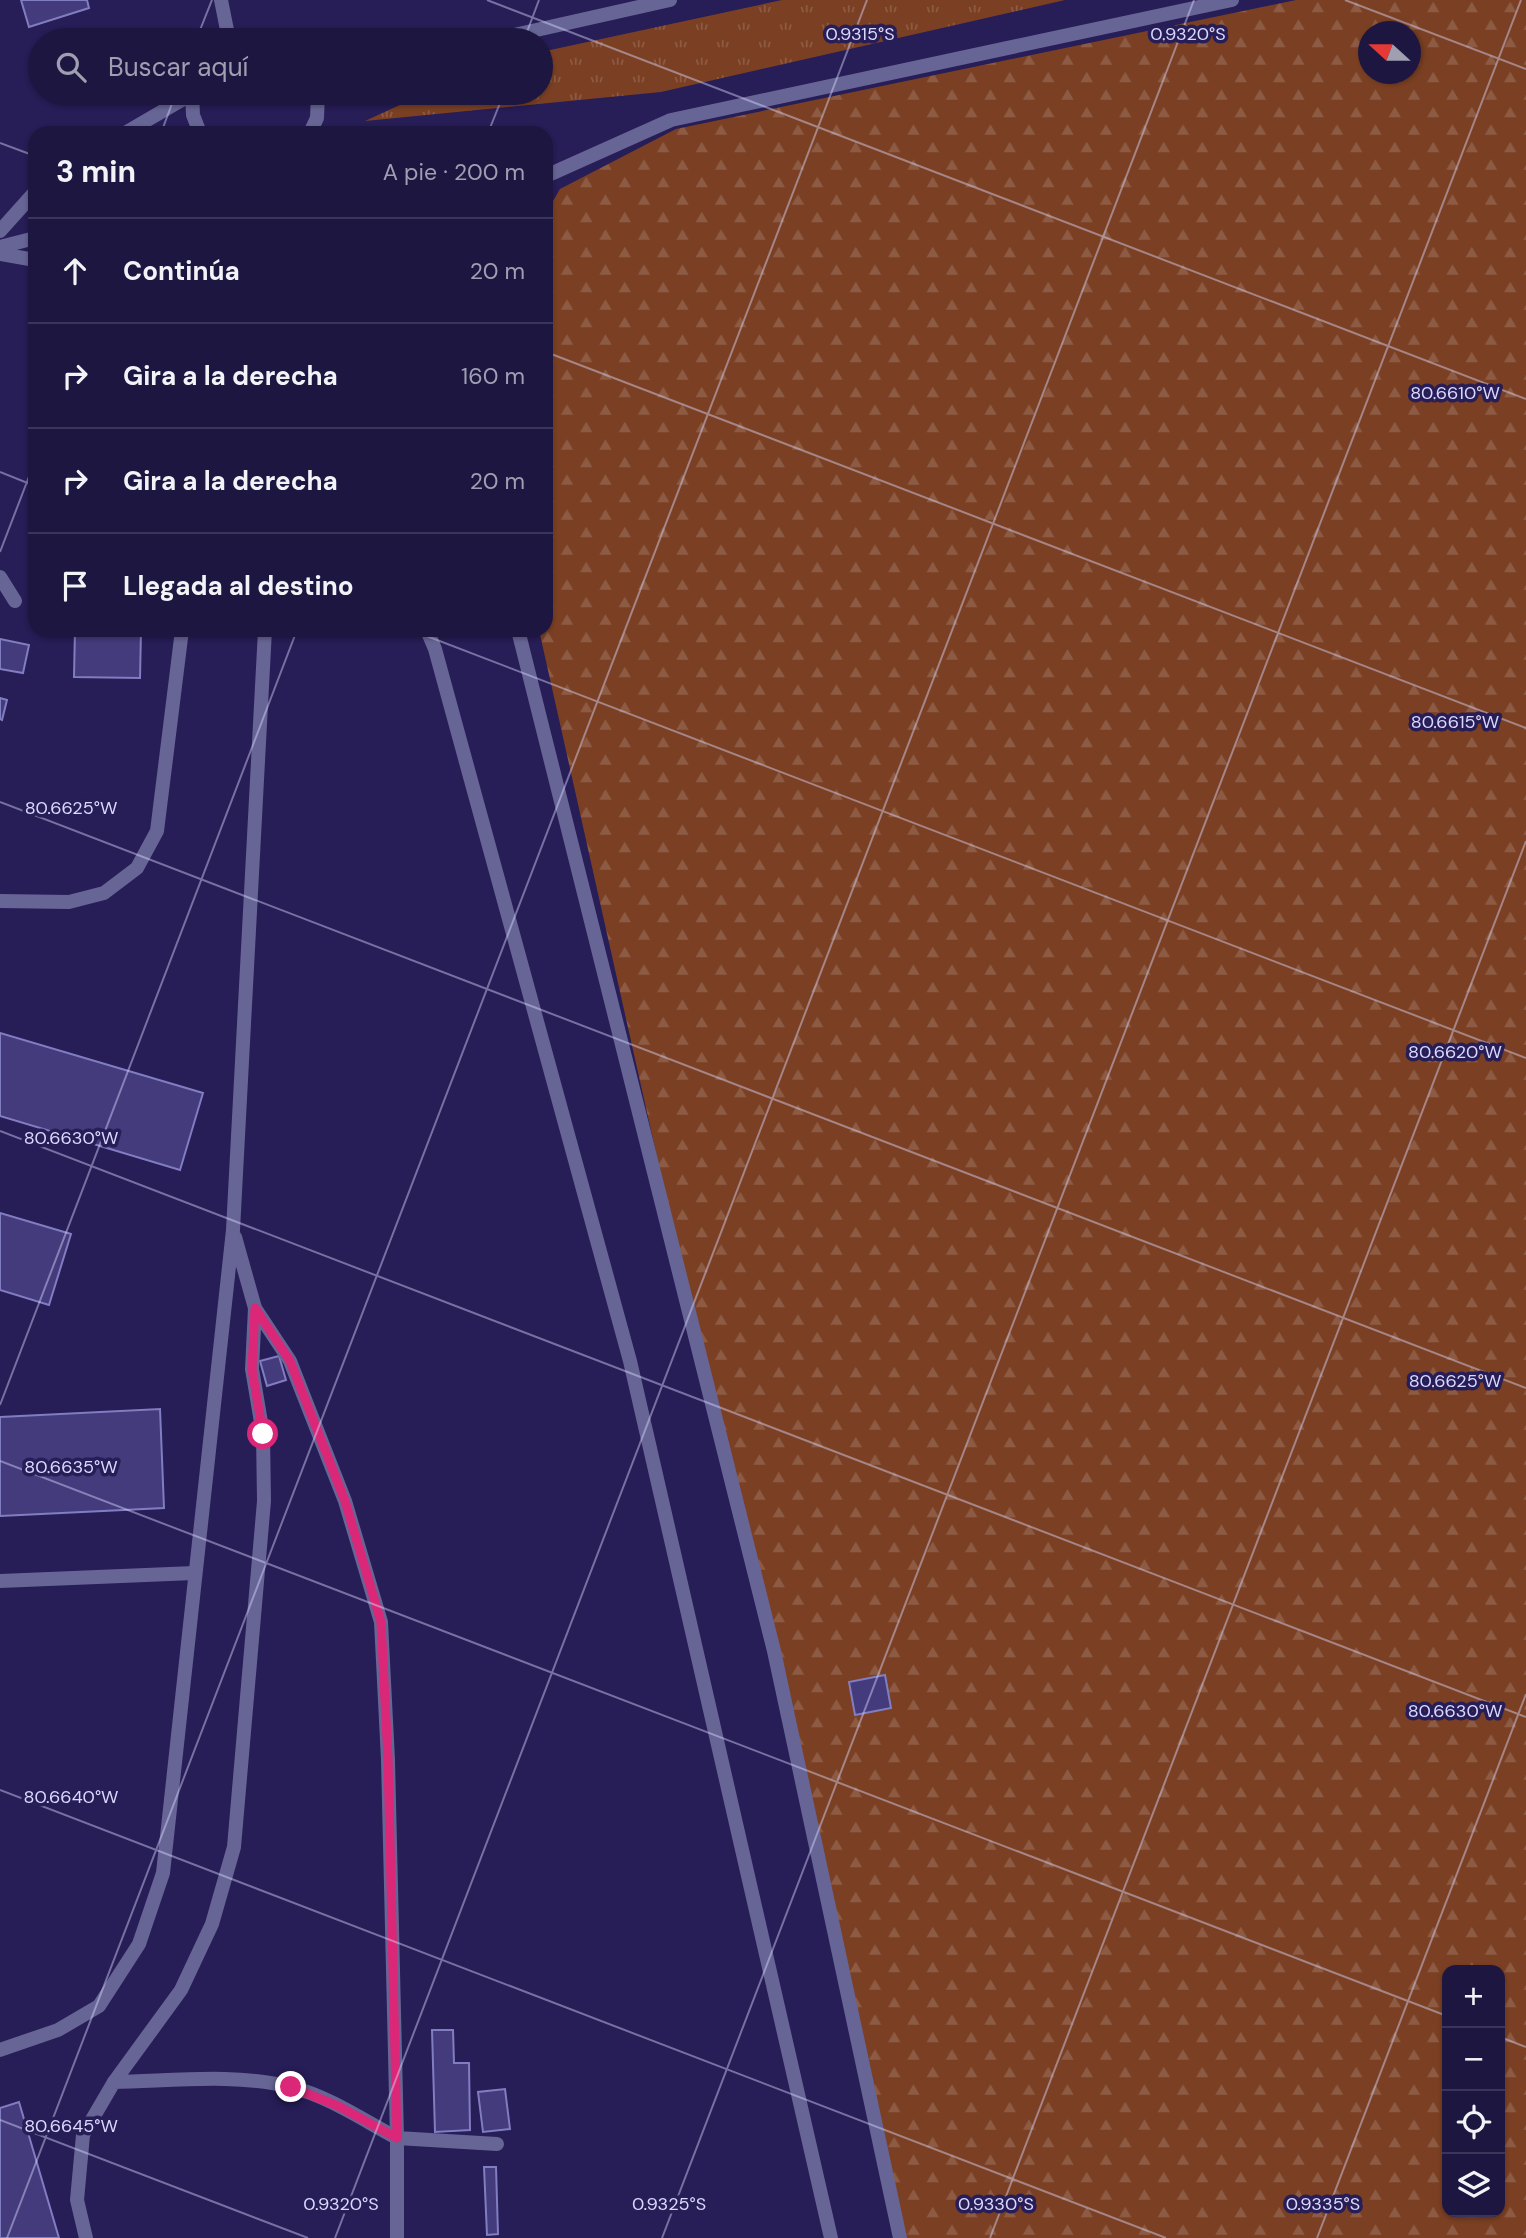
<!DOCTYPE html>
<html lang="es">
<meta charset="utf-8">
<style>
:root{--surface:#1d1641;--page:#2a234c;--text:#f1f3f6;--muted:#a09fb1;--line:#3b355a}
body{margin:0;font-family:"DM Sans",sans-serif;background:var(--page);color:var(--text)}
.controls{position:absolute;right:21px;bottom:21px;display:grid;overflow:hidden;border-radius:14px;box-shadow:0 2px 5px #0004}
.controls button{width:63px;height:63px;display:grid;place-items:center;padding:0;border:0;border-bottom:2px solid var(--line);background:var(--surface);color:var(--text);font:35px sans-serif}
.compass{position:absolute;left:1358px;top:21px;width:63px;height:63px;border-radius:50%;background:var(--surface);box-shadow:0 2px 5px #0004;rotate:291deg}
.stop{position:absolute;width:21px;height:21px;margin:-16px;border:5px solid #db2777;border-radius:50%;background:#fff}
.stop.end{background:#db2777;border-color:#fff;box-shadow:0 2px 7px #0008}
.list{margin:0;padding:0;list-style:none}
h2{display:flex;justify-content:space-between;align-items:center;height:91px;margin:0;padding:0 28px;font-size:30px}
h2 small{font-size:23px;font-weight:400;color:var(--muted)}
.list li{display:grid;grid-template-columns:46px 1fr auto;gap:21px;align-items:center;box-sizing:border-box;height:105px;padding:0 28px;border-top:2px solid var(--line)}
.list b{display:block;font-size:26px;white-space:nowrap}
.list em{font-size:23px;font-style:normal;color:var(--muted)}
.icon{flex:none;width:38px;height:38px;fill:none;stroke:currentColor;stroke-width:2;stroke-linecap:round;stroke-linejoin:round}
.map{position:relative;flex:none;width:1526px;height:2238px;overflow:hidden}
.search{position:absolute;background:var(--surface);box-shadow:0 2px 5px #0004;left:28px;top:28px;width:525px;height:77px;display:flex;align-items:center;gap:18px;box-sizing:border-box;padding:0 24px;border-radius:38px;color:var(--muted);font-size:26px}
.panel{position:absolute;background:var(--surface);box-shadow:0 2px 5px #0004;left:28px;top:126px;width:525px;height:511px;border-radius:21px}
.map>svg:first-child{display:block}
.grass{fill:url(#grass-tufts)}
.forest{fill:url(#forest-firs);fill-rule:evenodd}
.building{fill:#433b7c;stroke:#817dc1;stroke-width:2}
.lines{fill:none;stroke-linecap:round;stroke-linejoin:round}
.lane{stroke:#676595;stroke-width:14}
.route{stroke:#db2777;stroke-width:9}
.ticks{fill:none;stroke:#d9d9fe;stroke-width:2;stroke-opacity:0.45}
.ticks-label{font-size:18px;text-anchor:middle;fill:#d9d9fe;stroke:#271d57;stroke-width:7;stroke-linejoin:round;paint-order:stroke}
</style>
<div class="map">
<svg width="1526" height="2238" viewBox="0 0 1526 2238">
<defs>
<pattern id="grass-tufts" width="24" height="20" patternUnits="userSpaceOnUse" patternTransform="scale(1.75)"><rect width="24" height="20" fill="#7b4023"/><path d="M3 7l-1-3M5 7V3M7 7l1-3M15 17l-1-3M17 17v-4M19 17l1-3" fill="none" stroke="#8d5b44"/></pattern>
<pattern id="forest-firs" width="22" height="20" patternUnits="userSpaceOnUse" patternTransform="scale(1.75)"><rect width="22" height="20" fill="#7b4023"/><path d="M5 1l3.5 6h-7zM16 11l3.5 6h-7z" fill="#8d5b44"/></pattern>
</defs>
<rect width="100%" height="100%" fill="#271d57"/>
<path class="grass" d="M782 0H1065L661 92 365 121 426 93H541V52Z"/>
<path class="forest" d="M1296 0H1526V2238H899L539 630H546V213L560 189 676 129ZM1368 32H1410V74H1368ZM1447 1970H1500V2212H1447Z"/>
<g class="building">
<path d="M21 0H87L89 8 29 27Z"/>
<path d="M75 630H141L140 678 74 677Z"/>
<path d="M0 639 29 645 23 673 0 669Z"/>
<path d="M0 698 7 700 2 720 0 719Z"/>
<path d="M0 1033 203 1093 180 1170 0 1116Z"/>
<path d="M0 1213 71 1234 49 1305 0 1290Z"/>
<path d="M279 1356 286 1380 267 1386 260 1361Z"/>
<path d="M160 1409 164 1508 0 1516V1417Z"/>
<path d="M885 1675 891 1708 855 1715 849 1682Z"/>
<path d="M432 2030H453L454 2063H469L470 2130 435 2132Z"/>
<path d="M505 2089 510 2129 483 2132 478 2092Z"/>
<path d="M19 2102 59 2238H0V2108Z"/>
<path d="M484 2167H496L498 2234 487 2235Z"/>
</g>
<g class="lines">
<g class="lane">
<path d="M221 0 229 40"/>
<path d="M236 40 249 37 275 40"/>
<path d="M492 40 670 0"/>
<path d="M192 93 193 115 200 133"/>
<path d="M125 133 192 94"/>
<path d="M310 133 317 118 318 93"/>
<path d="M546 176 671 120 1232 0"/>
<path d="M0 231 35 192"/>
<path d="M0 247 35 238"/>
<path d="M0 254 35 260"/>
<path d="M0 577 15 601"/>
<path d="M427 630 435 649 630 1361 831 2238"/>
<path d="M518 630 774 1651 900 2238"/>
<path d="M0 901 69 902 104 893 137 868 157 831 182 630"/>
<path d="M235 1237 255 1308 290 1361 345 1501 381 1622 388 1760 397 2138 497 2144"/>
<path d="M0 1581 194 1573"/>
<path d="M0 2050 58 2030 99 2006 139 1944 163 1873 233 1230 265 630"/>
<path d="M114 2082 181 1990 212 1924 234 1847 264 1501 263 1434 252 1369 255 1308"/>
<path d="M86 2238 77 2200 83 2135 114 2082C172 2081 235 2073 291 2087 328 2096 363 2120 397 2138V2238"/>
</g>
</g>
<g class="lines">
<path class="route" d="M263 1434 252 1369 255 1308 290 1361 345 1501 381 1622 388 1759 397 2138 338 2106 291 2087"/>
</g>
<path class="ticks" d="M487 0 1526 399M1345 0 1526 69M196 40 212 0M524 40 539 0M161 133 176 93M488 133 504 93M0 143 35 156M546 352 1526 728M0 472 35 486M0 552 35 461M411 630 1526 1058M0 802 1526 1388M0 1131 1526 1717M0 1405 297 630M0 1461 1447 2016M0 1790 1166 2238M1500 2037 1526 2047M0 2120 308 2238M7 2238 867 0M335 2238 1194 0M662 2238 1521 0M990 2238 1526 841M1317 2238 1526 1694"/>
<g class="ticks-label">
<text x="860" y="40">0.9315°S</text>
<text x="1188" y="40">0.9320°S</text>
<text x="1455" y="399">80.6610°W</text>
<text x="1455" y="728">80.6615°W</text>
<text x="71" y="814">80.6625°W</text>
<text x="1455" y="1058">80.6620°W</text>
<text x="71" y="1144">80.6630°W</text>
<text x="1455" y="1387">80.6625°W</text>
<text x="71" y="1473">80.6635°W</text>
<text x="1455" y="1717">80.6630°W</text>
<text x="71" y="1803">80.6640°W</text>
<text x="71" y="2132">80.6645°W</text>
<text x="341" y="2210">0.9320°S</text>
<text x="669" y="2210">0.9325°S</text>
<text x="996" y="2210">0.9330°S</text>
<text x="1323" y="2210">0.9335°S</text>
</g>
</svg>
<div class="controls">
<button>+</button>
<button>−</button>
<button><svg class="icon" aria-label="locate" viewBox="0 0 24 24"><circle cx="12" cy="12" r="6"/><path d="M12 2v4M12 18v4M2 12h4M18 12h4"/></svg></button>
<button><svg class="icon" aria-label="layers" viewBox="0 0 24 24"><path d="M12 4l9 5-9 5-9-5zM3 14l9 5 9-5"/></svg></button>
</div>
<svg class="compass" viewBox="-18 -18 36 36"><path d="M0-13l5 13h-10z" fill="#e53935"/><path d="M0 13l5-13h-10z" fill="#a09fb1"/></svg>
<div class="stop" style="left:263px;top:1434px"></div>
<div class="stop end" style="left:291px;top:2087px"></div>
<div class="search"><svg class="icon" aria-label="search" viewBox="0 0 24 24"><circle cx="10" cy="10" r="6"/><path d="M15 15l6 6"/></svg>Buscar aquí</div>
<section class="panel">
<h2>3 min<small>A pie · 200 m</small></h2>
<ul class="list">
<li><svg class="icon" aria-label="ahead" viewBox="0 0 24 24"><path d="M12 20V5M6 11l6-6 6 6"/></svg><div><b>Continúa</b></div><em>20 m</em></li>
<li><svg class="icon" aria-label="right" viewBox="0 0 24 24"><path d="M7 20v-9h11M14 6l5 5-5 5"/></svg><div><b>Gira a la derecha</b></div><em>160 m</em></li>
<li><svg class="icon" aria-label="right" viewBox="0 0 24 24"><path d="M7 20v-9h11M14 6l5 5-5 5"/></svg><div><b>Gira a la derecha</b></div><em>20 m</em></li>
<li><svg class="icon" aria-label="arrive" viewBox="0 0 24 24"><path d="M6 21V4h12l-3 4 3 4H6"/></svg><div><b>Llegada al destino</b></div></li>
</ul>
</section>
</div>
